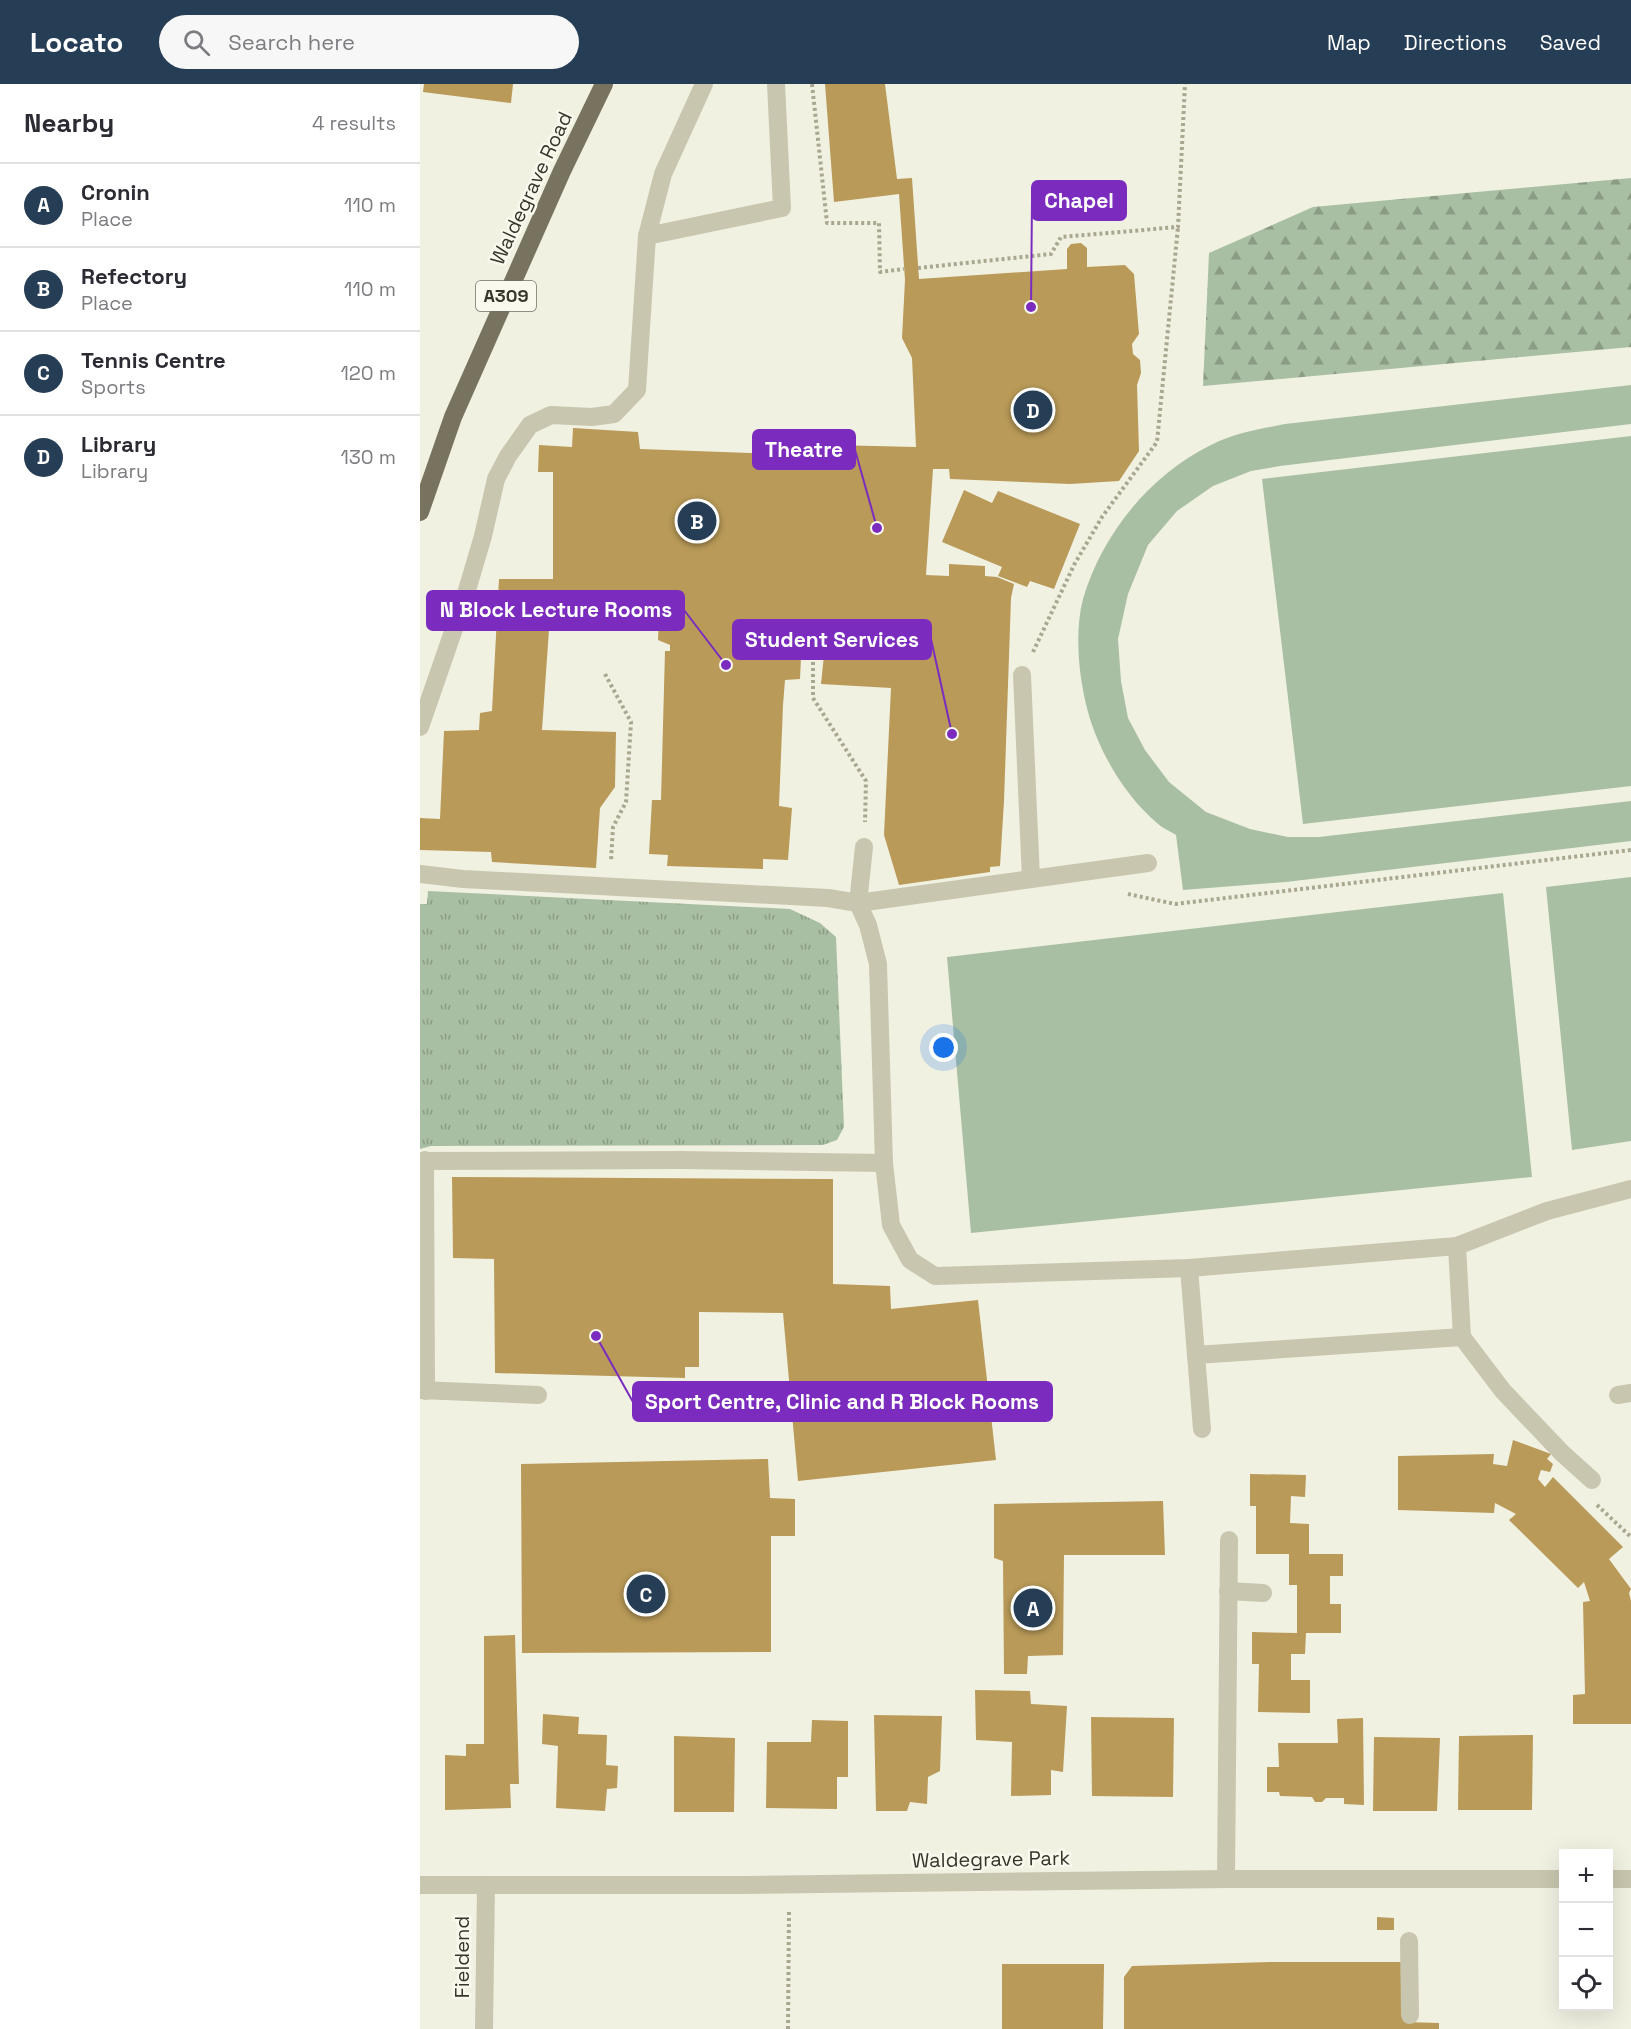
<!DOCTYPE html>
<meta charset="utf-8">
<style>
:root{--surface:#fff;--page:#f7f7f7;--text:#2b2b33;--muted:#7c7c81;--line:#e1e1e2;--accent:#263d56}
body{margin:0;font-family:"Space Grotesk",sans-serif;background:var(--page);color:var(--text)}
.controls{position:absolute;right:18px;bottom:18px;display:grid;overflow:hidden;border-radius:0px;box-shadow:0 6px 24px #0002}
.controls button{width:54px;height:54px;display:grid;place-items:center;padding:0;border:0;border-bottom:2px solid var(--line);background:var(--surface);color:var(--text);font:30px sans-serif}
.you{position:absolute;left:524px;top:964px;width:21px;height:21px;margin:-15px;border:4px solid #fff;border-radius:50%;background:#1a73e8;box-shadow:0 0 0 9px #1a73e833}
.badge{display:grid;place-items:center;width:39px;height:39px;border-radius:50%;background:var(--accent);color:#fff;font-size:20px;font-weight:700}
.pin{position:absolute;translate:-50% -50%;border:3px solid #fff;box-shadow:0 2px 6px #0006}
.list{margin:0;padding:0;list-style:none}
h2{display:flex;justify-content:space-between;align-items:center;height:78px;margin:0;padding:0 24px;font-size:26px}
h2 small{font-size:20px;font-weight:400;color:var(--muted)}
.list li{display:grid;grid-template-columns:39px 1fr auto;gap:18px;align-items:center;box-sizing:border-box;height:84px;padding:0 24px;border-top:2px solid var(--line)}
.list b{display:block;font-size:22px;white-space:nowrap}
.list p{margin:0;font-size:20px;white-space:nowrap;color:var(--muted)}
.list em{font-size:20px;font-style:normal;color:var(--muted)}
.icon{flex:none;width:33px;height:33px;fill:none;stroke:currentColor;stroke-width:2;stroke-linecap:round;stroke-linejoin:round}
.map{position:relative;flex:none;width:1211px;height:1945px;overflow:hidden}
header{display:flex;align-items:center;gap:36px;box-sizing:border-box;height:84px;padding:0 30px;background:var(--accent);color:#fff}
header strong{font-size:28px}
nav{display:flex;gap:33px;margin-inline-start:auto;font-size:21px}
.search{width:420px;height:54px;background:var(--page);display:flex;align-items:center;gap:15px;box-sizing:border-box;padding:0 21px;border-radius:33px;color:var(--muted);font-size:22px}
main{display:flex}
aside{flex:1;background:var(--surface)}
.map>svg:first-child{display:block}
.grass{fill:url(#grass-tufts)}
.forest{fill:url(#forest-firs)}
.park{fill:#a9bfa3}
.building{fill:#b99a58}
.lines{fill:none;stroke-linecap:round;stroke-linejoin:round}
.path{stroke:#aaa790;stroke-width:4;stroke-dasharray:3 3;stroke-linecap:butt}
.minor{stroke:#c9c6af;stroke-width:18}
.major{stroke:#78735f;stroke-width:18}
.labels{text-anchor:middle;stroke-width:5;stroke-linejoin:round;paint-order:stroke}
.shield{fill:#f9f9ee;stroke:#727066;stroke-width:1.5}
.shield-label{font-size:18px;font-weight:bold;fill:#38352c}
.street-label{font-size:20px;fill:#38352c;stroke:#f9f9ee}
.leader{fill:none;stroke:#7b2cbf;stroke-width:2}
.callout-dot{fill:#7b2cbf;stroke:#f9f9ee;stroke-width:2}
.callout{fill:#7b2cbf;stroke:#7b2cbf;stroke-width:2}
.callout-label{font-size:21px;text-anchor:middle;font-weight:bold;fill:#fff}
</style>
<header>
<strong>Locato</strong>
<div class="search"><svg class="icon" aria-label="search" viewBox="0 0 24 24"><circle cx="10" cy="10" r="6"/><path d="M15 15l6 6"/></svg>Search here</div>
<nav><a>Map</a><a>Directions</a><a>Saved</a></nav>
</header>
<main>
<aside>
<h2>Nearby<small>4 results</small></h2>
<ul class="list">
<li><span class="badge">A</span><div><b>Cronin</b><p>Place</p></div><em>110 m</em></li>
<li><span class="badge">B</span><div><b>Refectory</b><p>Place</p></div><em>110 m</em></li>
<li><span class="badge">C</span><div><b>Tennis Centre</b><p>Sports</p></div><em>120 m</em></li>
<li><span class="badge">D</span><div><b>Library</b><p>Library</p></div><em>130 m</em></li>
</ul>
</aside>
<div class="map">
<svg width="1211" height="1945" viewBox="0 0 1211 1945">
<defs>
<pattern id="grass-tufts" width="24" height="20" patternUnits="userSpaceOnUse" patternTransform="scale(1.5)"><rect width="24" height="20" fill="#a9bfa3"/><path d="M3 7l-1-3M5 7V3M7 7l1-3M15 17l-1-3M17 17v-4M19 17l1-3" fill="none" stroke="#8b9c85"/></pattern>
<pattern id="forest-firs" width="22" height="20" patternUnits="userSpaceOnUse" patternTransform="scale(1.5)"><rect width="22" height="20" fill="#a9bfa3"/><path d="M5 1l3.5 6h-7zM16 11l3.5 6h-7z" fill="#8b9c85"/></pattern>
</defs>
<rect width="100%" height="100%" fill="#f1f1e2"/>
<path class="grass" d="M8 807 370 825 400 839 416 853 424 1043 417 1056 403 1061 11 1062 0 1065V820H7Z"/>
<path class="forest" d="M1211 94V263L783 302 789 169 893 123Z"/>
<g class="park">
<path d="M1211 301V340L860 382 831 387 793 402 757 427 728 461 708 510 698 555 701 597 708 634 725 666 749 698 786 728 830 745 868 753H899L1211 717V757L866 798 763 806 756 751C750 747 742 744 737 739 705 712 679 668 668 628 659 595 654 549 663 515 682 450 730 391 791 361 814 349 840 345 865 340Z"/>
<path d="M1211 352V702L883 740 842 395Z"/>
<path d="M1211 793V1057L1152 1066 1126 803Z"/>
<path d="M1083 809 1112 1093 551 1149 527 873Z"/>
</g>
<g class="building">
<path d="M4 0H93L91 19 3 8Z"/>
<path d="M405 0H465L477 95 492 94 499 195 647 185V165L651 160 661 159 667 164V183L705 181 714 190 719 250 712 260 713 270 720 276 721 289 717 301 719 367 699 397 650 400 530 395 529 385H513L506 491 529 492V480L565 482V492L577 493 594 500 591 514 584 717 580 782 570 783V788L479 801 464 751 471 604 401 600 406 552 412 553V544L386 543V552L382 551 380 595 365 596 363 621 359 722 372 724 368 776 343 775V785L247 782 248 771 229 770 232 716H241L245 567H250V561L238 556 239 534 251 531V525L222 523 221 537 130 531 122 646 196 648 195 703 180 724 176 784 72 778 71 768 0 766V734L20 735 24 647 59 646 60 629 72 627 79 495H133V388H118L119 361 152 363 153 344 218 348 220 365 411 372 412 361 496 363 492 274 482 254 485 196 479 110 414 118Z"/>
<path d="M544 406 572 419 578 407 660 440 634 505 610 497 607 503 578 492 582 483 522 458Z"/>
<path d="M32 1093 413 1095V1200L470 1202 471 1225 558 1216 576 1376 378 1397 363 1229 279 1228V1283H265V1294L75 1289 74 1175 33 1174Z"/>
<path d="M1093 1356 1131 1370 1127 1375 1133 1380 1130 1388 1121 1386 1118 1395 1125 1403 1133 1393 1203 1463 1189 1475 1211 1505 1209 1509 1211 1517V1640H1153V1611L1165 1610 1163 1518 1170 1517 1164 1498 1158 1504 1089 1436 1096 1430 1075 1419 1074 1429 978 1426V1372L1074 1370 1073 1380 1087 1382Z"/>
<path d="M348 1375 350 1414 375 1415V1452H351V1568L102 1569 101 1380Z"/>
<path d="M830 1390 886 1391 885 1413 871 1412 870 1439 889 1440V1470H923V1492H910V1520H921V1549H886L885 1570H871V1596H890V1629L838 1628 839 1580H832V1548L877 1549V1501H869V1470H836V1422H830Z"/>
<path d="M743 1417 745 1471H644L643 1571 608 1572 607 1590H584L583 1477 574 1474V1420Z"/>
<path d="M95 1551 99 1700H90L91 1724 25 1726V1671L46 1672V1660H64V1552Z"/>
<path d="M555 1606 610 1607 611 1620 647 1622 643 1688 631 1686V1711L591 1712 592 1658 556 1656Z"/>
<path d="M123 1630 159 1633 158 1650 187 1651 186 1681 198 1682 197 1704 187 1705 185 1727 136 1724 138 1662 122 1660Z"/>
<path d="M454 1631 522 1632 520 1687 508 1693 507 1720 490 1718 487 1727H456Z"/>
<path d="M671 1633 754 1634 753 1713 672 1712Z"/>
<path d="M943 1634 944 1721 924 1720V1714H906L902 1718H895L892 1713 860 1712 859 1708H847V1683H859L858 1659H918L917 1635Z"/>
<path d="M392 1636 428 1637V1693H417V1725L346 1724 347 1658H391Z"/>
<path d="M1113 1651 1112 1726H1038L1039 1652Z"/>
<path d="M254 1652 315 1654 314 1728H254Z"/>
<path d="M954 1653 1020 1654 1017 1727H953Z"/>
<path d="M957 1833 974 1834V1846H957Z"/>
<path d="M850 1878H981L984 1938 1019 1939V1945H704V1893L712 1882Z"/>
<path d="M582 1880H684L683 1945H582Z"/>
</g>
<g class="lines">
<g class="path">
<path d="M392 0 407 139H459L460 188 484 185"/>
<path d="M498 184 631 170 641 153 758 143 765 0"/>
<path d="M393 566V614L446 697 445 738"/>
<path d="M613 568 654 481 682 433 737 358 758 143"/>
<path d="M185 590 211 638 206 718 193 743 191 777"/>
<path d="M708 810 755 820 1211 766"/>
<path d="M1177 1421 1211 1453"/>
<path d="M368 1945 369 1825"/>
</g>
<g class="minor">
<path d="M284 0 243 90 227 152 362 124 356 0"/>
<path d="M602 591 611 795"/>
<path d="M0 643 45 513 63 452 76 395 88 372 110 341 131 331 172 333 194 330 217 306 227 152"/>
<path d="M444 763 438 819 728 779"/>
<path d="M0 790 43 795 408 814 438 819 448 841 458 880 464 1079 471 1141 490 1176 515 1192 769 1184 1037 1162 1127 1127 1211 1105"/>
<path d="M5 1076 6 1307"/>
<path d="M0 1077 261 1076 464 1079"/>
<path d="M769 1184 776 1271 1042 1253 1037 1162"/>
<path d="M1042 1253 1083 1307 1142 1369 1172 1396"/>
<path d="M776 1271 782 1345"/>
<path d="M0 1306 118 1311"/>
<path d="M1198 1311 1211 1309"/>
<path d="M808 1507 843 1509"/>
<path d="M806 1795 809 1456"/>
<path d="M1188 1795H1211"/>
<path d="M0 1801H326L806 1795H1144"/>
<path d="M989 1857 990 1931"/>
<path d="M64 1945 66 1802"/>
</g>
<path class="major" d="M0 428 33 333 142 87 184 0"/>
</g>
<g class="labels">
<rect class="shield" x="56" y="197" width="60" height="30" rx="4.5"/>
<g class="shield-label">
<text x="86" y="218">A309</text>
</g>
<g class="street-label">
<text transform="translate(111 104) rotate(-65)" y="7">Waldegrave Road</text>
<text transform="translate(571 1775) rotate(-1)" y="7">Waldegrave Park</text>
<text transform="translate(42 1873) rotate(-90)" y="7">Fieldend</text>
</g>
</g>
<path class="leader" d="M611 223L612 116M457 444L435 366M306 581L264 526M532 650L511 555M176 1252L213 1318"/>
<g class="callout-dot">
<circle cx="611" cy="223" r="6"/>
<circle cx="457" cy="444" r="6"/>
<circle cx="306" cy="581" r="6"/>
<circle cx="532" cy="650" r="6"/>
<circle cx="176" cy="1252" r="6"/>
</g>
<g class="callout">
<rect x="612" y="97" width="94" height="39" rx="6"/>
<rect x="333" y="346" width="102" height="39" rx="6"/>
<rect x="7" y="507" width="257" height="39" rx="6"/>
<rect x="313" y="536" width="198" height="39" rx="6"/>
<rect x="213" y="1298" width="419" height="39" rx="6"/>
</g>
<g class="callout-label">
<text x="659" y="124">Chapel</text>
<text x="384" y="373">Theatre</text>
<text x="136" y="533">N Block Lecture Rooms</text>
<text x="412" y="563">Student Services</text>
<text x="422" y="1325">Sport Centre, Clinic and R Block Rooms</text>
</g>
</svg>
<div class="controls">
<button>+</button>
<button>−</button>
<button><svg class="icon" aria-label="locate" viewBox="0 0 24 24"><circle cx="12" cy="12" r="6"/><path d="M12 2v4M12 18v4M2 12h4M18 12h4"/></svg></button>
</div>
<div class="you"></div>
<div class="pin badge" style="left:613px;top:1524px">A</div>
<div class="pin badge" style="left:277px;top:437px">B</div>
<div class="pin badge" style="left:226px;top:1510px">C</div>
<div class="pin badge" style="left:613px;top:326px">D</div>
</div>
</main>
